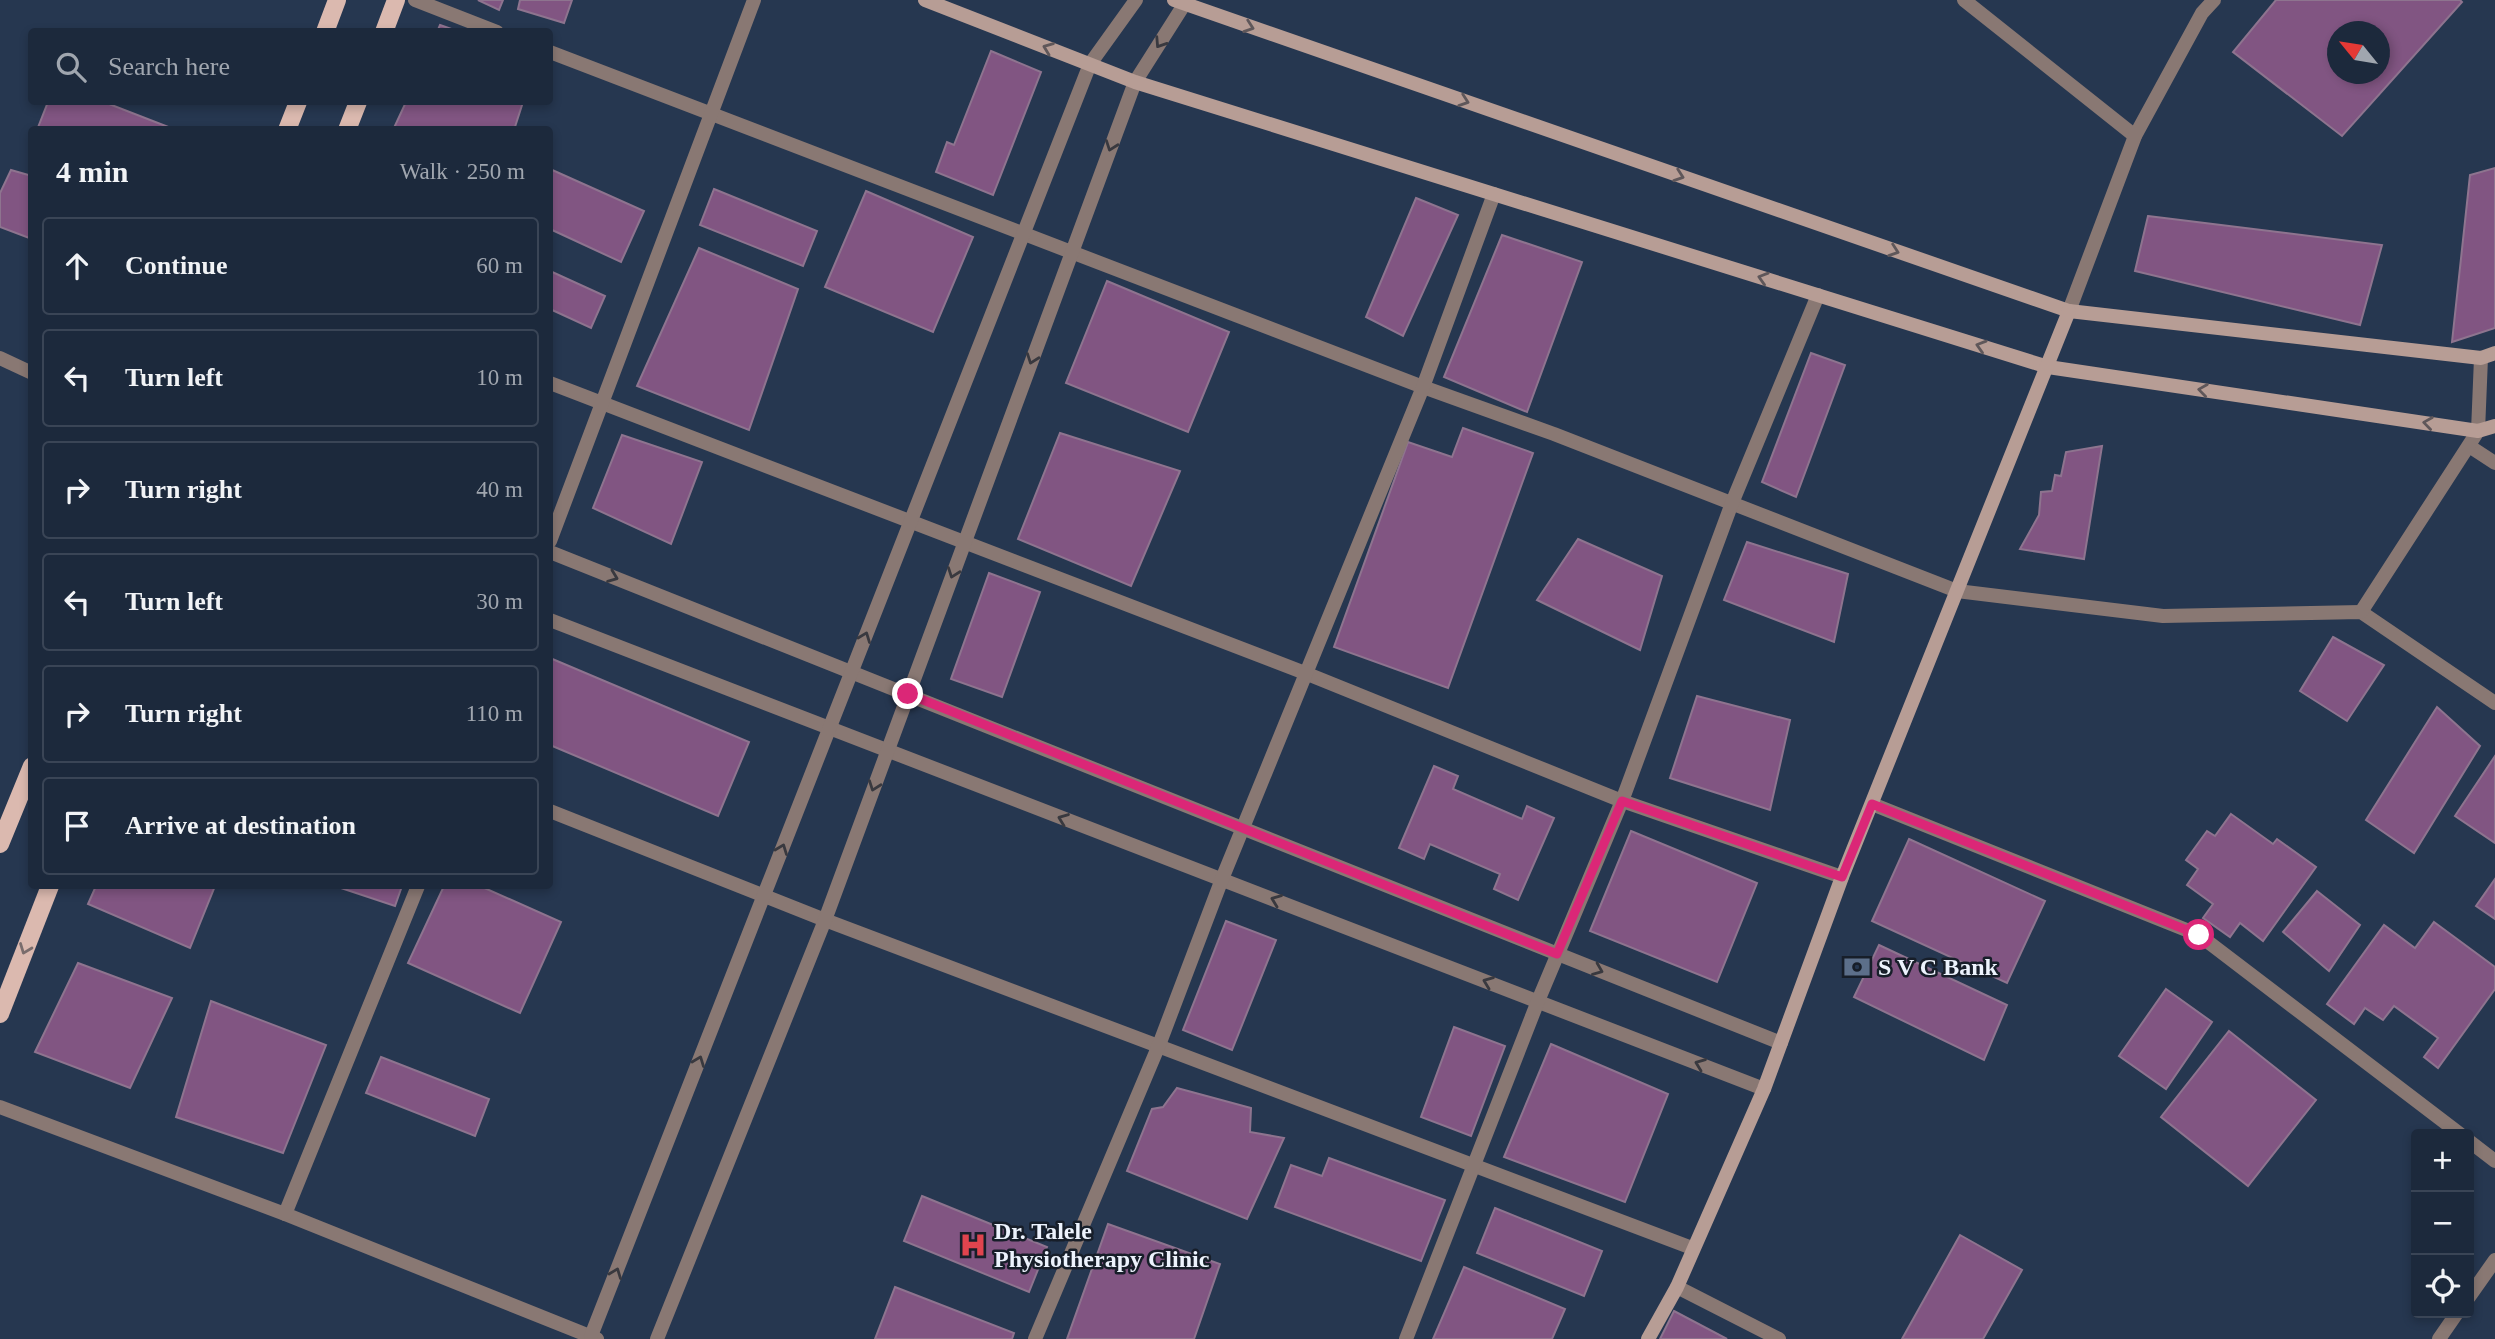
<!DOCTYPE html>
<meta charset="utf-8">
<style>
:root{--surface:#1c293c;--page:#253143;--text:#f1f3f6;--muted:#a0a6af;--line:#3a4556}
body{margin:0;font-family:"Times New Roman",serif;background:var(--page);color:var(--text)}
.controls{position:absolute;right:21px;bottom:21px;display:grid;overflow:hidden;border-radius:7px;box-shadow:0 4px 10px #0003}
.controls button{width:63px;height:63px;display:grid;place-items:center;padding:0;border:0;border-bottom:2px solid var(--line);background:var(--surface);color:var(--text);font:35px sans-serif}
.compass{position:absolute;left:2327px;top:21px;width:63px;height:63px;border-radius:50%;background:var(--surface);box-shadow:0 4px 10px #0003;rotate:300deg}
.stop{position:absolute;width:21px;height:21px;margin:-16px;border:5px solid #db2777;border-radius:50%;background:#fff}
.stop.end{background:#db2777;border-color:#fff;box-shadow:0 2px 7px #0008}
.list{margin:0;padding:0;list-style:none}
h2{display:flex;justify-content:space-between;align-items:center;height:91px;margin:0;padding:0 28px;font-size:30px}
h2 small{font-size:23px;font-weight:400;color:var(--muted)}
.list li{display:grid;grid-template-columns:46px 1fr auto;gap:21px;align-items:center;box-sizing:border-box;height:98px;margin:0 14px 14px;padding:0 14px;border:2px solid var(--line);border-radius:7px}
.list b{display:block;font-size:26px;white-space:nowrap}
.list em{font-size:23px;font-style:normal;color:var(--muted)}
.icon{flex:none;width:38px;height:38px;fill:none;stroke:currentColor;stroke-width:2;stroke-linecap:round;stroke-linejoin:round}
.map{position:relative;flex:none;width:2495px;height:1339px;overflow:hidden}
.search{position:absolute;background:var(--surface);box-shadow:0 4px 10px #0003;left:28px;top:28px;width:525px;height:77px;display:flex;align-items:center;gap:18px;box-sizing:border-box;padding:0 24px;border-radius:7px;color:var(--muted);font-size:26px}
.panel{position:absolute;background:var(--surface);box-shadow:0 4px 10px #0003;left:28px;top:126px;width:525px;height:763px;border-radius:7px}
.map>svg:first-child{display:block}
.building{fill:#815582;stroke:#8e748f;stroke-width:2;fill-rule:evenodd}
.lines{fill:none;stroke-linecap:round;stroke-linejoin:round}
.minor{stroke:#897873;stroke-width:14}
.secondary{stroke:#b79d95;stroke-width:14}
.primary{stroke:#dbb9af;stroke-width:18}
.oneway{stroke:#5f575a}
.oneway2{stroke:#39393f}
.oneway3{stroke:#796c6c}
.route{stroke:#db2777;stroke-width:9}
.labels{text-anchor:middle;stroke-width:5;stroke-linejoin:round;paint-order:stroke}
.poi-label{font-size:24px;font-weight:bold;fill:#edf3fd;stroke:#171e29;text-anchor:start}
</style>
<div class="map">
<svg width="2495" height="1339" viewBox="0 0 2495 1339">
<rect width="100%" height="100%" fill="#263750"/>
<g class="building">
<path d="M478 0H503L499 10Z"/>
<path d="M520 0H572L564 23 518 9Z"/>
<path d="M2276 0H2460L2462 2 2342 136 2233 52ZM2338 32H2380V74H2338Z"/>
<path d="M440 25 460 32H437Z"/>
<path d="M991 51 1041 72 993 195 936 172 947 142 954 145Z"/>
<path d="M48 102H104L176 130H37Z"/>
<path d="M406 102H523L514 130H393Z"/>
<path d="M2495 168V328L2452 342 2470 175Z"/>
<path d="M550 169 644 211 621 262 550 229Z"/>
<path d="M11 170 32 176V239L0 227V193Z"/>
<path d="M714 189 817 231 803 266 700 225Z"/>
<path d="M866 191 973 237 933 332 825 287Z"/>
<path d="M1416 198 1458 215 1403 336 1366 317Z"/>
<path d="M2148 216 2382 245 2360 325 2135 271Z"/>
<path d="M1502 235 1582 262 1527 412 1444 377Z"/>
<path d="M699 248 798 289 749 430 637 386Z"/>
<path d="M550 271 605 296 591 328 550 309Z"/>
<path d="M1107 281 1229 332 1188 432 1066 383Z"/>
<path d="M1811 353 1845 365 1796 497 1762 482Z"/>
<path d="M1463 428 1533 453 1448 688 1334 647 1408 442 1452 457Z"/>
<path d="M1060 433 1180 471 1131 586 1018 539Z"/>
<path d="M622 435 702 462 671 544 593 508Z"/>
<path d="M2102 446 2084 559 2020 549 2039 515 2041 492 2052 491 2055 475 2061 476 2066 452Z"/>
<path d="M1578 539 1662 576 1640 650 1537 600Z"/>
<path d="M1747 542 1848 574 1834 642 1724 600Z"/>
<path d="M989 573 1040 592 1002 697 951 679Z"/>
<path d="M2333 637 2384 665 2347 721 2300 691Z"/>
<path d="M550 658 749 742 718 816 550 745Z"/>
<path d="M1697 696 1790 720 1770 810 1670 778Z"/>
<path d="M2437 707 2480 746 2414 853 2366 820Z"/>
<path d="M2495 756V843L2455 816Z"/>
<path d="M1434 766 1458 776 1453 789 1522 819 1527 806 1554 818 1518 900 1494 889 1500 874 1430 844 1424 859 1399 848Z"/>
<path d="M2231 814 2273 844 2277 839 2316 867 2263 941 2240 923 2230 937 2203 918 2213 904 2187 885 2198 869 2186 860 2207 831 2215 836Z"/>
<path d="M1631 831 1757 883 1717 982 1590 931Z"/>
<path d="M1909 839 2045 901 2007 983 1872 921Z"/>
<path d="M2495 879V919L2476 906Z"/>
<path d="M96 886H215L190 948 88 904Z"/>
<path d="M335 886H402L395 906Z"/>
<path d="M444 886H480L561 922 520 1013 408 963Z"/>
<path d="M2317 891 2360 925 2329 971 2283 932Z"/>
<path d="M1226 921 1276 940 1232 1050 1183 1030Z"/>
<path d="M2434 922 2495 967V989L2438 1068 2424 1057 2438 1038 2394 1006 2383 1020 2365 1008 2354 1024 2327 1004 2384 925 2415 948Z"/>
<path d="M1879 945 2007 1005 1984 1060 1854 997Z"/>
<path d="M78 963 172 998 130 1088 35 1052Z"/>
<path d="M2166 989 2212 1022 2166 1089 2119 1056Z"/>
<path d="M211 1001 326 1045 283 1153 176 1117Z"/>
<path d="M1454 1027 1505 1046 1471 1136 1421 1117Z"/>
<path d="M2229 1031 2316 1100 2248 1186 2161 1117Z"/>
<path d="M1551 1044 1668 1094 1625 1202 1504 1157Z"/>
<path d="M381 1057 489 1099 475 1136 366 1093Z"/>
<path d="M1177 1088 1251 1108 1250 1132 1284 1138 1247 1219 1127 1171 1152 1109 1163 1107Z"/>
<path d="M1329 1158 1445 1200 1421 1261 1275 1207 1291 1165 1322 1176Z"/>
<path d="M922 1196 1047 1247 1029 1292 904 1241Z"/>
<path d="M1495 1208 1602 1251 1584 1296 1477 1253Z"/>
<path d="M1108 1224 1220 1264 1194 1339H1067Z"/>
<path d="M1960 1235 2022 1270 1983 1339H1902Z"/>
<path d="M1464 1267 1565 1309 1552 1339H1433Z"/>
<path d="M895 1287 1014 1333 1012 1339H875Z"/>
<path d="M1674 1311 1727 1339H1660Z"/>
</g>
<g class="lines">
<g class="minor">
<path d="M415 0 497 32"/>
<path d="M1964 0 2135 136"/>
<path d="M550 52 1423 387 1554 434 1957 591 2163 616 2361 612 2495 703"/>
<path d="M2069 311 2135 136 2202 13 2214 0"/>
<path d="M0 358 32 373"/>
<path d="M550 383 1305 673 1622 801 1842 877"/>
<path d="M2469 446 2495 463"/>
<path d="M550 541 754 0"/>
<path d="M550 552 1781 1043"/>
<path d="M2361 612 2478 431 2481 358"/>
<path d="M550 620 1764 1089"/>
<path d="M1872 804 2199 935 2460 1134"/>
<path d="M550 811 825 920 1692 1248"/>
<path d="M0 1107 285 1214 597 1339"/>
<path d="M2469 1141 2495 1161"/>
<path d="M285 1214 418 886"/>
<path d="M1677 1287 1779 1339"/>
<path d="M2469 1297 2495 1260"/>
<path d="M591 1336 1090 64 1136 0"/>
<path d="M657 1339 825 920 1135 82 1187 0"/>
<path d="M1035 1339 1159 1045 1222 879 1423 387 1494 194"/>
<path d="M1406 1339 1538 1001 1622 801 1732 503 1818 295"/>
<path d="M2439 1339 2457 1313"/>
</g>
<g class="secondary">
<path d="M925 0 1135 82 2048 367 2478 431 2495 426"/>
<path d="M1174 0 2069 311 2481 358 2495 353"/>
<path d="M1648 1339 1677 1287 1764 1089 1842 877 2069 311"/>
</g>
<g class="primary">
<path d="M325 32 337 0"/>
<path d="M384 32 396 0"/>
<path d="M287 130 298 102"/>
<path d="M347 130 358 102"/>
<path d="M0 844 32 766"/>
<path d="M0 1014 50 886"/>
</g>
</g>
<defs><path id="oneway-chevron" d="M-2-3.5L2.5 0L-2 3.5" fill="none" stroke-width="1.6" stroke-linecap="round" stroke-linejoin="round" transform="scale(1.75)"/></defs>
<g class="oneway">
<use href="#oneway-chevron" transform="translate(1249 27) rotate(19)"/>
<use href="#oneway-chevron" transform="translate(1048 48) rotate(-159)"/>
<use href="#oneway-chevron" transform="translate(1464 101) rotate(19)"/>
<use href="#oneway-chevron" transform="translate(1679 176) rotate(19)"/>
<use href="#oneway-chevron" transform="translate(1894 251) rotate(19)"/>
<use href="#oneway-chevron" transform="translate(1763 278) rotate(-163)"/>
<use href="#oneway-chevron" transform="translate(1981 346) rotate(-163)"/>
<use href="#oneway-chevron" transform="translate(2203 390) rotate(-172)"/>
<use href="#oneway-chevron" transform="translate(2428 423) rotate(-172)"/>
</g>
<g class="oneway2">
<use href="#oneway-chevron" transform="translate(1160 43) rotate(123)"/>
<use href="#oneway-chevron" transform="translate(1111 146) rotate(110)"/>
<use href="#oneway-chevron" transform="translate(1032 359) rotate(110)"/>
<use href="#oneway-chevron" transform="translate(953 573) rotate(110)"/>
<use href="#oneway-chevron" transform="translate(613 577) rotate(21)"/>
<use href="#oneway-chevron" transform="translate(865 637) rotate(-69)"/>
<use href="#oneway-chevron" transform="translate(874 786) rotate(110)"/>
<use href="#oneway-chevron" transform="translate(1063 819) rotate(-159)"/>
<use href="#oneway-chevron" transform="translate(782 849) rotate(-69)"/>
<use href="#oneway-chevron" transform="translate(1276 900) rotate(-159)"/>
<use href="#oneway-chevron" transform="translate(1598 970) rotate(22)"/>
<use href="#oneway-chevron" transform="translate(1488 982) rotate(-159)"/>
<use href="#oneway-chevron" transform="translate(699 1061) rotate(-69)"/>
<use href="#oneway-chevron" transform="translate(1700 1064) rotate(-159)"/>
<use href="#oneway-chevron" transform="translate(616 1273) rotate(-69)"/>
</g>
<use class="oneway3" href="#oneway-chevron" transform="translate(25 949) rotate(111)"/>
<g class="lines">
<path class="route" d="M908 694 1557 954 1622 801 1842 877 1872 804 2199 935"/>
</g>
<defs>
<g id="bank-bare" transform="scale(2.1)"><path d="M-6-4H6V4H-6ZM0-2.3a2.3 2.3 0 1 0 0 4.6a2.3 2.3 0 1 0 0-4.6Z" fill="#5c6f8a" stroke="#171e29" stroke-width="2.5" paint-order="stroke"/></g>
<g id="hospital-bare" transform="scale(2.1)"><path d="M-5-5h3v3.5h4V-5h3V5h-3V1.5h-4V5h-3Z" fill="#e0444e" stroke="#171e29" stroke-width="2.5" paint-order="stroke"/></g>
</defs>
<g fill-rule="evenodd">
<use href="#bank-bare" x="1857" y="967"/>
<use href="#hospital-bare" x="973" y="1245"/>
</g>
<g class="labels">
<g class="poi-label">
<text x="1878" y="975">S V C Bank</text>
<text x="994" y="1239">Dr. Talele<tspan x="994" dy="28">Physiotherapy Clinic</tspan></text>
</g>
</g>
</svg>
<div class="controls">
<button>+</button>
<button>−</button>
<button><svg class="icon" aria-label="locate" viewBox="0 0 24 24"><circle cx="12" cy="12" r="6"/><path d="M12 2v4M12 18v4M2 12h4M18 12h4"/></svg></button>
</div>
<svg class="compass" viewBox="-18 -18 36 36"><path d="M0-13l5 13h-10z" fill="#e53935"/><path d="M0 13l5-13h-10z" fill="#a0a6af"/></svg>
<div class="stop" style="left:2199px;top:935px"></div>
<div class="stop end" style="left:908px;top:694px"></div>
<div class="search"><svg class="icon" aria-label="search" viewBox="0 0 24 24"><circle cx="10" cy="10" r="6"/><path d="M15 15l6 6"/></svg>Search here</div>
<section class="panel">
<h2>4 min<small>Walk · 250 m</small></h2>
<ul class="list">
<li><svg class="icon" aria-label="ahead" viewBox="0 0 24 24"><path d="M12 20V5M6 11l6-6 6 6"/></svg><div><b>Continue</b></div><em>60 m</em></li>
<li><svg class="icon" aria-label="left" viewBox="0 0 24 24"><path d="M17 20v-9H6M10 6l-5 5 5 5"/></svg><div><b>Turn left</b></div><em>10 m</em></li>
<li><svg class="icon" aria-label="right" viewBox="0 0 24 24"><path d="M7 20v-9h11M14 6l5 5-5 5"/></svg><div><b>Turn right</b></div><em>40 m</em></li>
<li><svg class="icon" aria-label="left" viewBox="0 0 24 24"><path d="M17 20v-9H6M10 6l-5 5 5 5"/></svg><div><b>Turn left</b></div><em>30 m</em></li>
<li><svg class="icon" aria-label="right" viewBox="0 0 24 24"><path d="M7 20v-9h11M14 6l5 5-5 5"/></svg><div><b>Turn right</b></div><em>110 m</em></li>
<li><svg class="icon" aria-label="arrive" viewBox="0 0 24 24"><path d="M6 21V4h12l-3 4 3 4H6"/></svg><div><b>Arrive at destination</b></div></li>
</ul>
</section>
</div>
